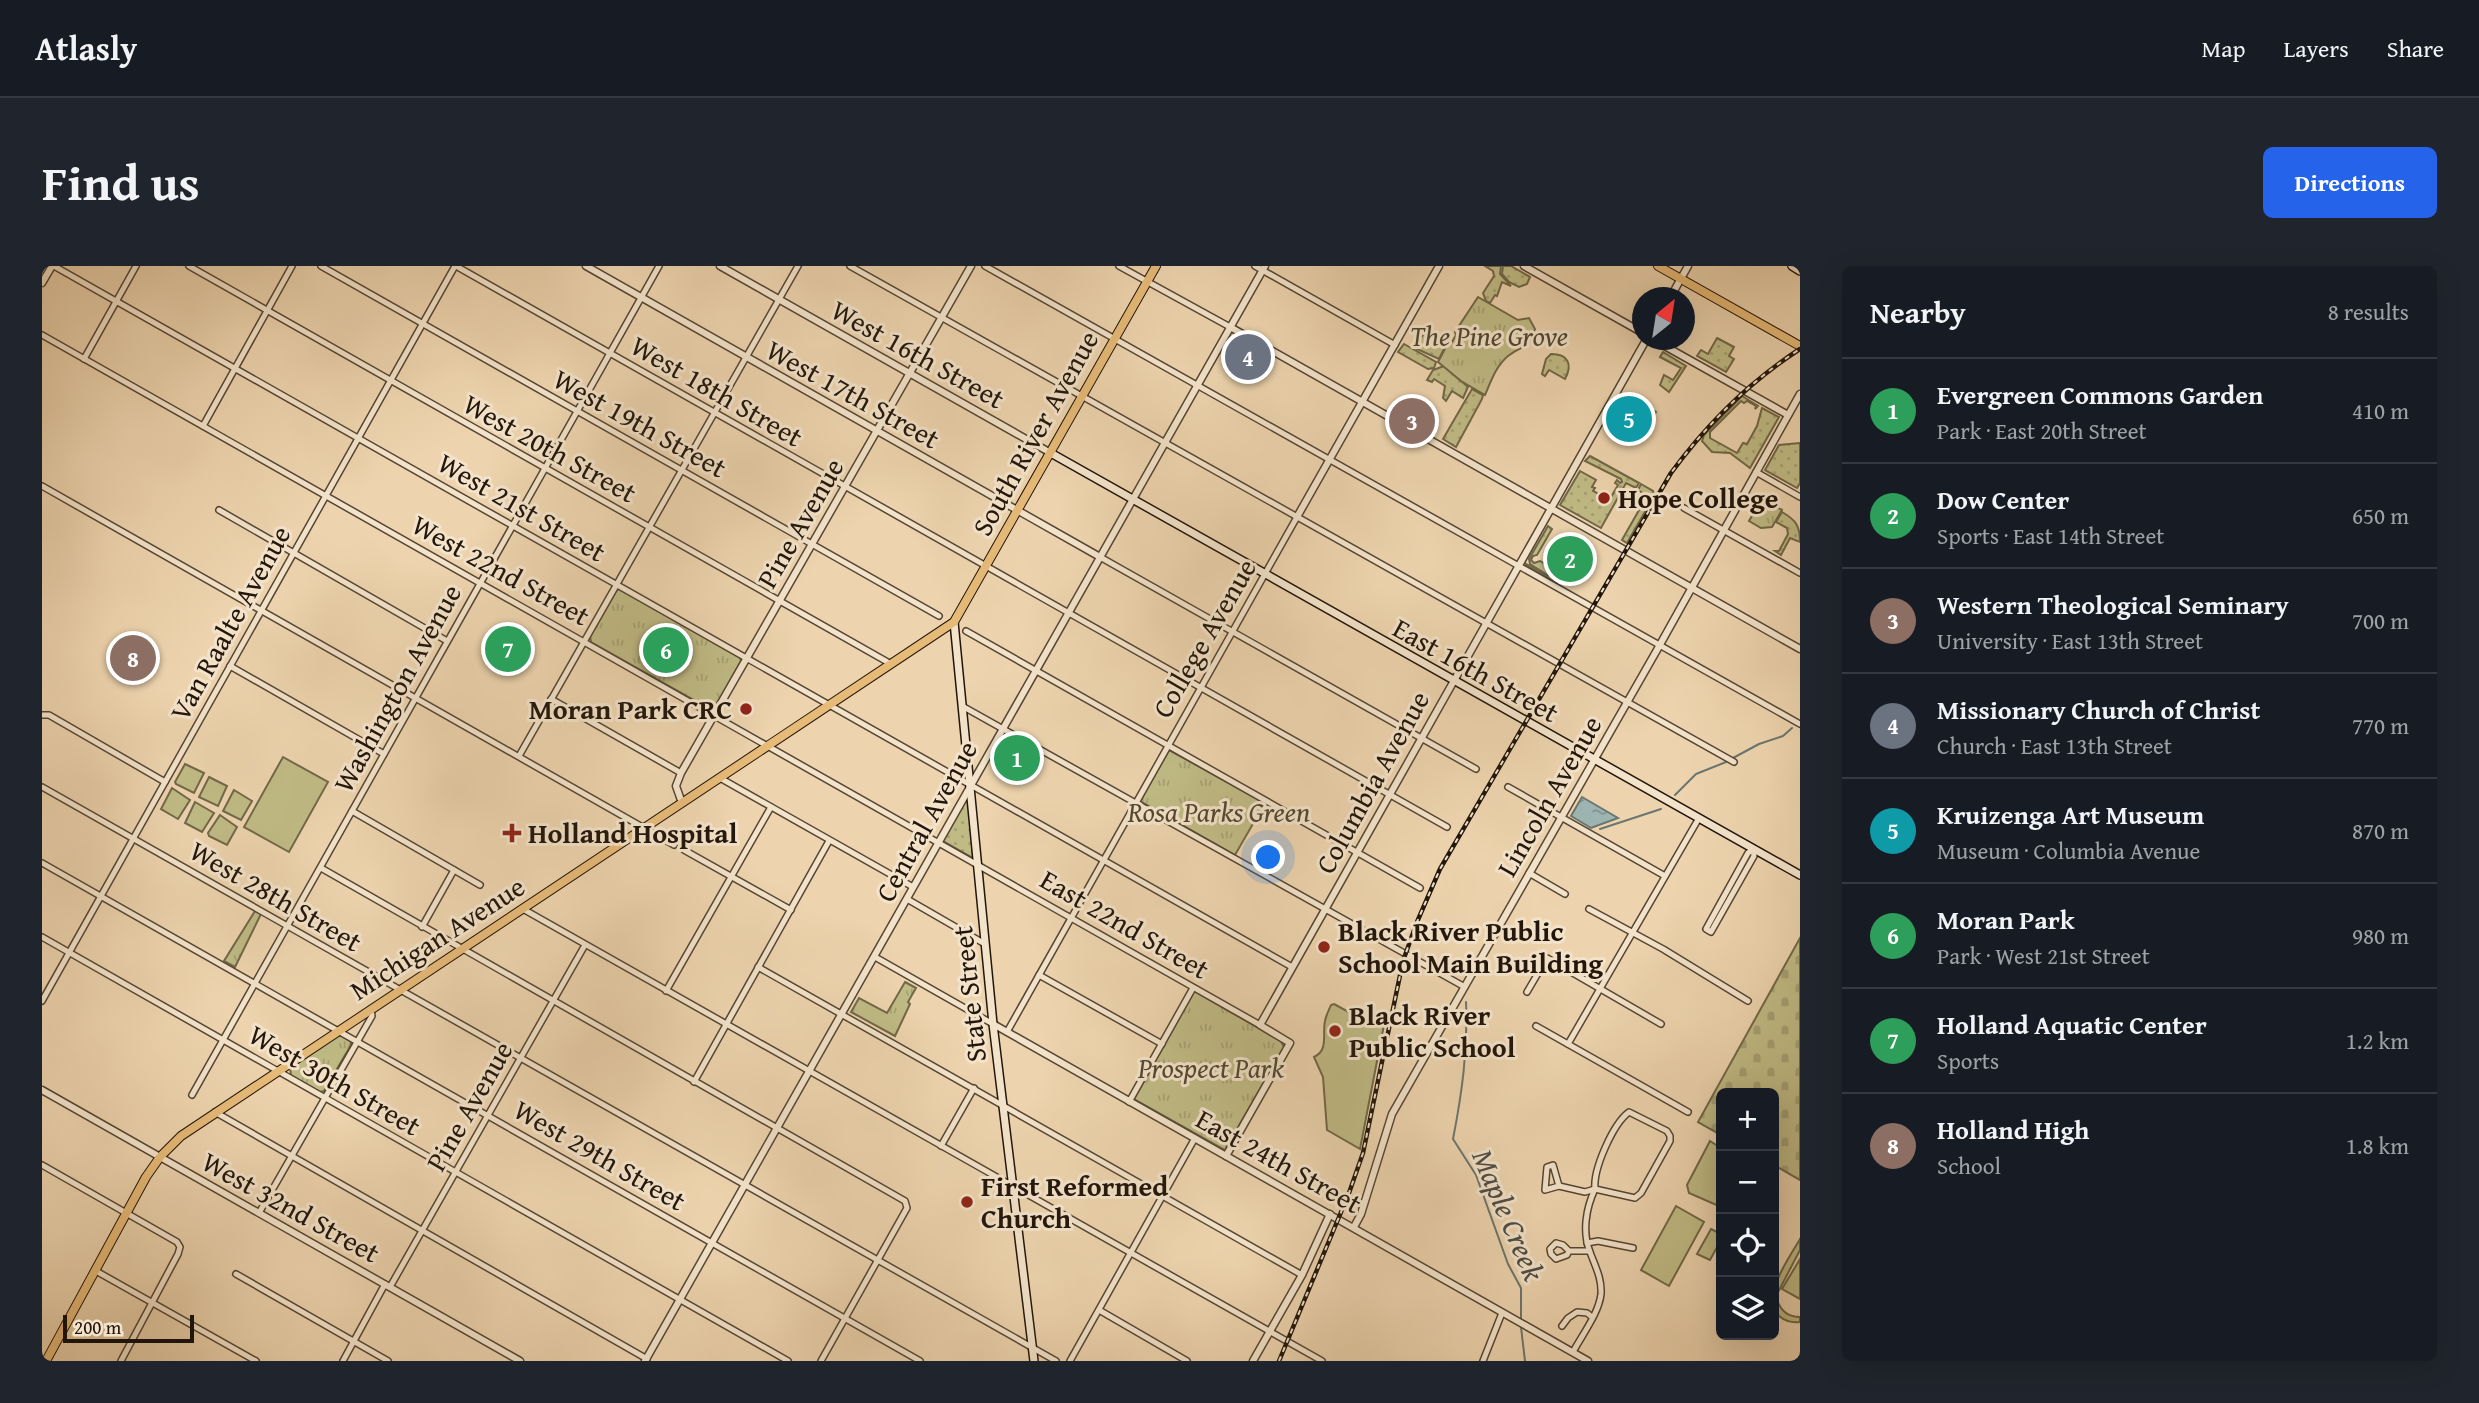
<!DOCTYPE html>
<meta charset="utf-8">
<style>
:root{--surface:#171b24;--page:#20242c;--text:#f1f3f6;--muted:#9ea1a6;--line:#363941;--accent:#2563eb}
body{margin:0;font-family:"Gentium Book Plus",serif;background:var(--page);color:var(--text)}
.controls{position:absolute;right:21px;bottom:21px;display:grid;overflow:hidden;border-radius:10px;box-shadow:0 7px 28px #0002}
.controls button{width:63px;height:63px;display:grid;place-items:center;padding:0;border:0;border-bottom:2px solid var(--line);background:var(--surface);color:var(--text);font:35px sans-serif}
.compass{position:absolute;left:1590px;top:21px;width:63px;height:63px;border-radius:50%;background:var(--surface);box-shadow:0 7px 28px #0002;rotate:30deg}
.scale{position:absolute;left:21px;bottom:18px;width:131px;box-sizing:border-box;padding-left:7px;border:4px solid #22160b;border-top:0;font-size:19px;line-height:24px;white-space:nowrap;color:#22160b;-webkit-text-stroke:5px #f3e3ca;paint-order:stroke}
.you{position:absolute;left:1227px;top:592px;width:24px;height:24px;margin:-18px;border:5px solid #fff;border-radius:50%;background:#1a73e8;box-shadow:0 0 0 10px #1a73e833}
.badge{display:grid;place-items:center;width:46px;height:46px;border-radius:50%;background:var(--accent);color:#fff;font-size:23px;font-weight:700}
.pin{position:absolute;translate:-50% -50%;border:4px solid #fff;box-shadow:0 2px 7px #0006}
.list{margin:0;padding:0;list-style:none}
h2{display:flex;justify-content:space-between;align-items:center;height:91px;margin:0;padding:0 28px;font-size:30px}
h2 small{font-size:23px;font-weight:400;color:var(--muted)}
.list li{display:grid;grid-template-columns:46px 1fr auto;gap:21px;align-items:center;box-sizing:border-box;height:105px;padding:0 28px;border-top:2px solid var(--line)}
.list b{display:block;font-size:26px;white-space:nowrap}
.list p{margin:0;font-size:23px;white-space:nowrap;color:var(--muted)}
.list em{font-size:23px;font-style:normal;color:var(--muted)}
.icon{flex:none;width:38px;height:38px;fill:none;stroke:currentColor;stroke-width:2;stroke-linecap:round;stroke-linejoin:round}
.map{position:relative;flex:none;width:1758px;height:1095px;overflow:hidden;border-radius:10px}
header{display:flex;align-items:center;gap:42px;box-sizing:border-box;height:98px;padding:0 35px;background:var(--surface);border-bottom:2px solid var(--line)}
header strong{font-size:33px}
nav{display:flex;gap:38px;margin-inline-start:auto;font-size:24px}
.intro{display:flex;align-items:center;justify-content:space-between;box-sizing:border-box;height:168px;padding:0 42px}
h1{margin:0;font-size:49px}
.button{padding:18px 32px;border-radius:10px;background:var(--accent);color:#fff;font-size:24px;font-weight:700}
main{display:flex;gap:42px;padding:0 42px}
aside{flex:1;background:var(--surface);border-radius:10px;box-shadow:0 7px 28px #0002}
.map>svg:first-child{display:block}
.grass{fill:url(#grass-dots);stroke:#716848;stroke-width:2}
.cemetery{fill:url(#cemetery-stones);stroke:#716848;stroke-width:2}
.park{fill:url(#park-tufts);stroke:#716848;stroke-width:2}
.garden{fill:url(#garden-furrows);stroke:#716848;stroke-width:2}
.pitch{fill:#c0bb85;stroke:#716848;stroke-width:2}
.water{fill:url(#water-ripples);stroke:#6b7670;stroke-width:2}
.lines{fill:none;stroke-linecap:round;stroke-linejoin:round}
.stream{stroke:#6b7670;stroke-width:2}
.minor-casing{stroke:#554634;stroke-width:8}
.tertiary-casing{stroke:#554634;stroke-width:9}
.secondary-casing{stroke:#22160b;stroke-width:10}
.primary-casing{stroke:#22160b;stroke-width:10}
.minor{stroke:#f3e3ca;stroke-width:5}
.tertiary{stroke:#f3e3ca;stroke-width:6}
.secondary{stroke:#f3e3ca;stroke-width:7}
.primary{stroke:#e6ba77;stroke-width:8}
.rail-casing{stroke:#22160b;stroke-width:4.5}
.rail{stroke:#f3e3ca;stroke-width:2;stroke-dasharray:5;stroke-linecap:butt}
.poi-dot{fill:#8f2418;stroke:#f3e3ca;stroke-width:2.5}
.labels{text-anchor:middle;stroke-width:6;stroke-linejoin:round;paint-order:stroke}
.park-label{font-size:28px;font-style:italic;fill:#514830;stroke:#f3e3ca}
.street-label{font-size:28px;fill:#22160b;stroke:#f3e3ca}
.poi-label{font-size:28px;font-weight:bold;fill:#22160b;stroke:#f3e3ca;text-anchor:start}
.water-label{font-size:30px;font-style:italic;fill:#4d4e46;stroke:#f3e3ca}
</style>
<header>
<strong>Atlasly</strong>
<nav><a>Map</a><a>Layers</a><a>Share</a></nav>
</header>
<div class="intro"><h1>Find us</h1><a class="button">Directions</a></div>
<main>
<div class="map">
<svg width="1758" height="1095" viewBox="0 0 1758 1095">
<defs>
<pattern id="grass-dots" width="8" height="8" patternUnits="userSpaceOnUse" patternTransform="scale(1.75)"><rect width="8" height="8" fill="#c0bb85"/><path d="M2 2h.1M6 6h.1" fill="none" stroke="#a5a072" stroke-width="1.8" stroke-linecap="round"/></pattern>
<pattern id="cemetery-stones" width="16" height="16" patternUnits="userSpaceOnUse" patternTransform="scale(1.75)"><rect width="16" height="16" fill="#c0bb85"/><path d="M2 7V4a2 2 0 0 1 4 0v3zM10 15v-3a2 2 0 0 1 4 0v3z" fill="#a5a072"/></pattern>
<pattern id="park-tufts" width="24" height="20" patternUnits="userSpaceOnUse" patternTransform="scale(1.75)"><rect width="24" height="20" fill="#c0bb85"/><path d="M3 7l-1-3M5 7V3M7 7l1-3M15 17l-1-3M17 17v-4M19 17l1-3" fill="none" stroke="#a5a072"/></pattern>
<pattern id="garden-furrows" width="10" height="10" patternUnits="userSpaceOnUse" patternTransform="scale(1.75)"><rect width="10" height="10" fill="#c0bb85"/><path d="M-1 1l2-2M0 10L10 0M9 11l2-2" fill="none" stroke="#a5a072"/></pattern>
<pattern id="water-ripples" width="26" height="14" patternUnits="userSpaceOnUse" patternTransform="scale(1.75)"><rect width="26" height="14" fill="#9cb6b3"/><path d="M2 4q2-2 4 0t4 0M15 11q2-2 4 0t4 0" fill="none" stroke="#7f9390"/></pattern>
</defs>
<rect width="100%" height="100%" fill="#edd4ae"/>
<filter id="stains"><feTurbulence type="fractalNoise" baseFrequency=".00286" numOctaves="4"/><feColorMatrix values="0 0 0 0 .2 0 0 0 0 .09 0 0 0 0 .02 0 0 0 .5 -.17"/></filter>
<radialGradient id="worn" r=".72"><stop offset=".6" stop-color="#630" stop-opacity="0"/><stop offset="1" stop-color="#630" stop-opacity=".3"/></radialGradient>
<g class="grass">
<path d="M1443 0H1459L1458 8 1469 20 1460 16 1455 30 1453 29 1448 37 1444 35 1441 27 1452 10 1451 5Z"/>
<path d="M1461 0H1469L1488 11 1485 18 1477 21 1467 16 1460 8Z"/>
<path d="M1383 66 1403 77 1404 79 1397 93 1375 83 1374 79Z"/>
<path d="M1675 72 1692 81 1687 90 1692 93 1684 106 1655 90 1659 84 1666 88Z"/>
<path d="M1362 78 1394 96 1392 102 1386 103 1356 86Z"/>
<path d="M1621 86 1644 100 1627 126 1618 119 1622 109 1631 114 1639 102 1618 91Z"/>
<path d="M1509 88C1526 88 1531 98 1523 113L1507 104 1503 110 1500 108 1504 93Z"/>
<path d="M1402 100 1426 121 1421 132 1410 125 1404 135 1401 132 1403 120 1392 113 1390 116 1385 114 1391 104Z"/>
<path d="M1430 123 1441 129 1440 133 1414 181 1401 173Z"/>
<path d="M1700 130 1716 140 1713 143 1714 140 1705 135 1702 137 1699 135 1668 166V172L1695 187 1701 177 1705 178 1715 160 1720 142 1737 151 1708 202 1688 187 1670 186 1660 175 1662 169Z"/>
<path d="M1581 131H1590L1614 146C1606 160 1598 171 1580 170L1581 158 1573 145 1576 135Z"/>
<path d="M1758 177V217L1755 222 1723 204 1737 179Z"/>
<path d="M1548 190 1597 217 1594 222 1584 217 1559 262 1518 239 1538 205 1554 214 1550 221 1553 222 1551 225 1564 232 1566 230 1569 231 1576 219 1573 217 1575 214 1578 217 1580 216 1579 213 1543 195Z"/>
<path d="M1599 218 1611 225 1612 230 1585 277 1580 274 1605 230 1596 224Z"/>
<path d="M1740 246C1754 254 1758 260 1758 276L1748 272 1739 289 1733 285H1737L1746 268 1745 262 1734 256Z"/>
<path d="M1506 260 1510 263 1495 289 1491 290 1489 294 1492 297 1498 295 1514 304 1513 307 1518 312 1515 317 1484 300V298L1507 310 1488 298 1487 293Z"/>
<path d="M926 530 931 592 901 575Z"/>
</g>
<path class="cemetery" d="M1758 672V914L1732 899V827H1679V869L1656 856Z"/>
<g class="park">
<path d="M1436 31 1476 54 1487 52 1493 63C1482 88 1484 76 1466 90 1454 100 1449 115 1443 129L1419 115 1396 96 1405 79 1409 78 1414 69 1413 66Z"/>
<path d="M1720 233 1740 244 1730 261 1719 262 1707 255Z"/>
<path d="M577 323 698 392 699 395 673 442 668 443 549 376 548 370 574 325Z"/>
<path d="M1127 484 1223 537 1193 589 1098 535Z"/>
<path d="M213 645 219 648 193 701 182 695Z"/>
<path d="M863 716 874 722 866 736 868 738 853 770 809 746 817 732 845 747Z"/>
<path d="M1152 725 1239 775 1242 781 1183 884 1092 833Z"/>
<path d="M301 769 309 775V779L282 825 278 826 249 809 248 802 295 770Z"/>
</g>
<path class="garden" d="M964 471 998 491 986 513 951 493Z"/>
<g class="pitch">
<path d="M241 491 286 516 247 586 202 561Z"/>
<path d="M143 498 162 507 152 527 134 518 133 516Z"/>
<path d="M167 511 185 520 176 540 157 531Z"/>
<path d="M130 522 148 534 136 553 119 543Z"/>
<path d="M192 524 210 535 199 554 181 545Z"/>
<path d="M153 536 172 547 160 566 143 557Z"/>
<path d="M178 549 195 561 185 579 167 570 166 567Z"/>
<path d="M1292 738 1323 755 1342 759 1318 883 1285 864 1281 811 1272 791C1287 784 1280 768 1283 755 1284 749 1287 744 1289 739Z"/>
<path d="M1668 875 1679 882V941L1647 927 1645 919Z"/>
<path d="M1634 940 1662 956 1627 1020 1599 1004Z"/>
<path d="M1669 963 1679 968V974L1668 994 1655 988Z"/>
<path d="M1758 973V984L1734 1030C1737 1043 1744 1051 1758 1051V1056C1750 1057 1743 1055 1737 1050 1718 1030 1748 991 1758 973Z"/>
<path d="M1758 993V1033L1740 1023Z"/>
</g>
<path class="water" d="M1540 531 1576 552 1549 562 1529 550Z"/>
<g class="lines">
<g class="stream">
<path d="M1691 492 1717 478 1741 470 1750 462"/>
<path d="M1633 529 1654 508 1684 496"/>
<path d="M1558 563 1619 543"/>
<path d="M1424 736C1426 784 1420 827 1411 873L1434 909 1466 998 1479 1022V1056"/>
<path d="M1479 1061 1483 1095"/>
</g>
<g class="minor-casing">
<g id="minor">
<path d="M12 0 1250 701"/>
<path d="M147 0 849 398"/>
<path d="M279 0 897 350"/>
<path d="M414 0 1405 561"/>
<path d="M808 0 1692 496"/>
<path d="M943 0 1758 458"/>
<path d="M1077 0 1188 61"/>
<path d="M1213 0 1353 79"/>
<path d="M0 69 1218 759"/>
<path d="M42 93 94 0"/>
<path d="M161 160 250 0"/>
<path d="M1714 206 1758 231"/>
<path d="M0 220 632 579"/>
<path d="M1642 242 1758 307"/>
<path d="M177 244 405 375"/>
<path d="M1058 291 1434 503"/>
<path d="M924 365 1378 622"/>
<path d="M188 400 342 488"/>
<path d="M509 433 639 507"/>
<path d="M920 440 1421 720"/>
<path d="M0 449H7L123 516"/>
<path d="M477 490 756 0"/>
<path d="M678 512 871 621"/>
<path d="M0 521 1014 1095"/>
<path d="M1466 521 1623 610"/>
<path d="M310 545 438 619"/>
<path d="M1711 583 1712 590 1669 666 1664 663 1706 587Z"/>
<path d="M642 584 749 644"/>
<path d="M0 597 878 1095"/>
<path d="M279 602 863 935 865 942 779 1095"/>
<path d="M1487 607 1523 628"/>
<path d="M865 633 943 678"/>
<path d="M481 643 1280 1095"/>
<path d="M1547 643 1621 683 1706 735"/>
<path d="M380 661 412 604"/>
<path d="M0 671 746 1095"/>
<path d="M833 691 951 758"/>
<path d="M716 701 1260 1009"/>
<path d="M997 709 1120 778"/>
<path d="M624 725 729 541"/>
<path d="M1485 726 1505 692 1619 758"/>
<path d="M0 735 413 0"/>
<path d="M1494 760 1646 846"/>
<path d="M965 766 1255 251"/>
<path d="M1526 778 1657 552"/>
<path d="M652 816 787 575"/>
<path d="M150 829 617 0"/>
<path d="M1087 836 1151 722"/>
<path d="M173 846 605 1093"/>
<path d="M1587 846 1625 865 1628 870V875L1599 927 1593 932 1553 923C1551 903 1571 858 1587 846Z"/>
<path d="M899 880 932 822"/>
<path d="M0 899 135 976 138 981 136 988 79 1095"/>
<path d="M1511 899 1517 920 1503 924 1505 901Z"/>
<path d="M1517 920 1543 926 1553 923"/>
<path d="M217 947 330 750 329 743"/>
<path d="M1545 977 1556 975 1591 982"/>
<path d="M1527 985 1525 989 1514 993 1509 988 1508 983 1514 977 1521 979 1527 985H1547"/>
<path d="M54 1005 214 1095"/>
<path d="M194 1008 346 1095"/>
<path d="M348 1021 543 679"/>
<path d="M1057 1044 1145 1095"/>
<path d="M1520 1060 1526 1052 1535 1046 1545 1047 1550 1051"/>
<path d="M1531 1086C1540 1069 1557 1047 1559 1028 1560 1012 1553 1000 1548 986 1540 966 1544 942 1553 923"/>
<path d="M301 1095 343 1018"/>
<path d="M1028 1095 1153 872"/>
<path d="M1441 1095 1460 1047"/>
</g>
</g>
<g class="tertiary-casing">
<g id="tertiary">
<path d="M544 0 1058 291"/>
<path d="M678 0 1007 186"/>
<path d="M1482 0 1601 67"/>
<path d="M0 17 10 0"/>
<path d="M1628 32 1646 0"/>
<path d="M1188 61 1758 383"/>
<path d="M1612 74 1746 149"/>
<path d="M1255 251 1397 0"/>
<path d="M640 537 634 520 639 507 929 0"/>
<path d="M951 758 1546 1095"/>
<path d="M0 824 478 1095"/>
<path d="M1184 890 1248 777 1218 759 1604 74"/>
<path d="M1312 961 1319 948 1350 848 1615 384 1758 128"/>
<path d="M603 1095C810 730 1016 365 1223 0"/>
<path d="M1211 1095 1260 1009 1288 948"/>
</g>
</g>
<g class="secondary-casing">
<g id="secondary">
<path d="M1750 0 1758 5"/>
<path d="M1007 186 1758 609"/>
<path d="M912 356 951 758 992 1095"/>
</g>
</g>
<g class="primary-casing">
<g id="primary">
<path d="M1616 0 1758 80"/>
<path d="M4 1095 104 911 118 891 139 870 912 356 1114 0"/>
</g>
</g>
<use href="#minor" class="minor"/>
<use href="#tertiary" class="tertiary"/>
<use href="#secondary" class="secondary"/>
<use href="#primary" class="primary"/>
<g class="rail-casing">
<path id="rail" d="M1237 1095 1307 927 1321 887 1361 695 1375 656 1398 603 1629 207C1665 158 1707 116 1758 83"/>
</g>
<use href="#rail" class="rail"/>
</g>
<g class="poi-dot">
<circle cx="1562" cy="232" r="7"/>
<circle cx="704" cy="443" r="7"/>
<path d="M466.5 556.5h7v7h7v7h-7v7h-7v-7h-7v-7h7z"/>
<circle cx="1282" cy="681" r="7"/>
<circle cx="1293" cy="765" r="7"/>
<circle cx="925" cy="936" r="7"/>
</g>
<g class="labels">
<g class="park-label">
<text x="1447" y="80">The Pine Grove</text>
<text x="1177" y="556">Rosa Parks Green</text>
<text x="1169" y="812">Prospect Park</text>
</g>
<g class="street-label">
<text transform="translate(876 88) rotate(29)" y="10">West 16th Street</text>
<text transform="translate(675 125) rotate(30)" y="10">West 18th Street</text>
<text transform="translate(811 128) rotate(29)" y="10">West 17th Street</text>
<text transform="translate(598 157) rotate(29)" y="10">West 19th Street</text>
<text transform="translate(993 167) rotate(-61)" y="10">South River Avenue</text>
<text transform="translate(508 182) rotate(29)" y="10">West 20th Street</text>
<text transform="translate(480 241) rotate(30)" y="10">West 21st Street</text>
<text transform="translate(758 257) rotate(-60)" y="10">Pine Avenue</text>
<text transform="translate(459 304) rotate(29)" y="10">West 22nd Street</text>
<text transform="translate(188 357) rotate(-61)" y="10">Van Raalte Avenue</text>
<text transform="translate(1162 372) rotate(-60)" y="10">College Avenue</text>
<text transform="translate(1434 404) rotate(29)" y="10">East 16th Street</text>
<text transform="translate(355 422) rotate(-61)" y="10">Washington Avenue</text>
<text transform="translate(1330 516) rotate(-61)" y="10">Columbia Avenue</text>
<text transform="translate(1507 530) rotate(-60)" y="10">Lincoln Avenue</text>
<text transform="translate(884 555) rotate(-61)" y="10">Central Avenue</text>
<text transform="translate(234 630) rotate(30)" y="10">West 28th Street</text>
<text transform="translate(1083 658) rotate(30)" y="10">East 22nd Street</text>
<text transform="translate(395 672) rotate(-33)" y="10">Michigan Avenue</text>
<text transform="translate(927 728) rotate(-96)" y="10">State Street</text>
<text transform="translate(293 814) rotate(30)" y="10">West 30th Street</text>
<text transform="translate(427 840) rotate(-60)" y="10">Pine Avenue</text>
<text transform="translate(558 889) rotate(30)" y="10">West 29th Street</text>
<text transform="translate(1237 895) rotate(29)" y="10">East 24th Street</text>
<text transform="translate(249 941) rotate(29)" y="10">West 32nd Street</text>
</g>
<g class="poi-label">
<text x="1576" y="242">Hope College</text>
<text x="690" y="453" text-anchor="end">Moran Park CRC</text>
<text x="486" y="577">Holland Hospital</text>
<text x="1296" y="675">Black River Public<tspan x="1296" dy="32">School Main Building</tspan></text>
<text x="1307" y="759">Black River<tspan x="1307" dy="32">Public School</tspan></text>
<text x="939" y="930">First Reformed<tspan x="939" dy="32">Church</tspan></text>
</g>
<g class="water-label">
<text transform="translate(1466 949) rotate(67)" y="10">Maple Creek</text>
</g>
</g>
<rect width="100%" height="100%" filter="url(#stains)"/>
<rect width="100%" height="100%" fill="url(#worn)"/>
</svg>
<div class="controls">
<button>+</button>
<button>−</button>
<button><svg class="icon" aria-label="locate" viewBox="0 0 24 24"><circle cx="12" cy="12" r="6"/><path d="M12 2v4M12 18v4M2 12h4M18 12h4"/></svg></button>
<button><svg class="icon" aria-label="layers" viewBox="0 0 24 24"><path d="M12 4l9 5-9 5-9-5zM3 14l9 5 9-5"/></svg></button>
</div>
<svg class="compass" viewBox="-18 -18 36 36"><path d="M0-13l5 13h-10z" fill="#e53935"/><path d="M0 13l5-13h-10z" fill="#9ea1a6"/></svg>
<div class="scale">200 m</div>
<div class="you"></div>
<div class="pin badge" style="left:975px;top:492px;background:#2e9e5b">1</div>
<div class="pin badge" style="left:1528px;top:293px;background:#2e9e5b">2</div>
<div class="pin badge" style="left:1370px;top:155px;background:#8d6e63">3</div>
<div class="pin badge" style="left:1206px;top:91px;background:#6b7280">4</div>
<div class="pin badge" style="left:1587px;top:153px;background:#0f9aa8">5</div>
<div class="pin badge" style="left:624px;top:384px;background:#2e9e5b">6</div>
<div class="pin badge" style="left:466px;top:383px;background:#2e9e5b">7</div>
<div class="pin badge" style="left:91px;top:392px;background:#8d6e63">8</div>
</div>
<aside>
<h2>Nearby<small>8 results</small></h2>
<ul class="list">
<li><span class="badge" style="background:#2e9e5b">1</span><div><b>Evergreen Commons Garden</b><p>Park · East 20th Street</p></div><em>410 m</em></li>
<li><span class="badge" style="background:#2e9e5b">2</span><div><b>Dow Center</b><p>Sports · East 14th Street</p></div><em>650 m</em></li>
<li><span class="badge" style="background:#8d6e63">3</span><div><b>Western Theological Seminary</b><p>University · East 13th Street</p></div><em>700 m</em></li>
<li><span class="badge" style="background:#6b7280">4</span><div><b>Missionary Church of Christ</b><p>Church · East 13th Street</p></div><em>770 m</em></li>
<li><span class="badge" style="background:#0f9aa8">5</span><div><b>Kruizenga Art Museum</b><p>Museum · Columbia Avenue</p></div><em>870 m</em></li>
<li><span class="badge" style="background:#2e9e5b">6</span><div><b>Moran Park</b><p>Park · West 21st Street</p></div><em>980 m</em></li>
<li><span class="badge" style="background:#2e9e5b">7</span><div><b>Holland Aquatic Center</b><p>Sports</p></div><em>1.2 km</em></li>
<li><span class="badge" style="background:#8d6e63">8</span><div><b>Holland High</b><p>School</p></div><em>1.8 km</em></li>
</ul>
</aside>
</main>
